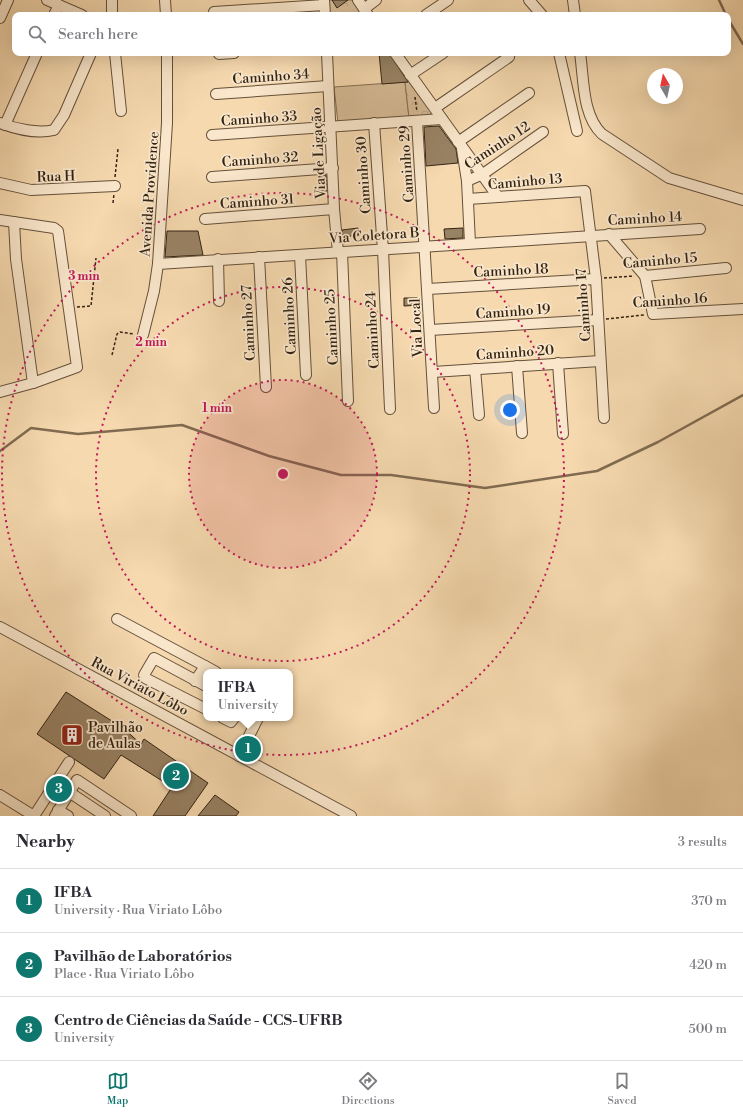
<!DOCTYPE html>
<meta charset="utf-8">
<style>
:root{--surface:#fff;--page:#f2f2f3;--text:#2b2b33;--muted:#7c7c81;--line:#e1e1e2;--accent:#0f766e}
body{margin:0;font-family:"Libre Bodoni",serif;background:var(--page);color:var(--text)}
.compass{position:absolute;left:647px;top:68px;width:36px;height:36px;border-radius:50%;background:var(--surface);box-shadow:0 4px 16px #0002;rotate:351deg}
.you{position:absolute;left:510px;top:410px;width:14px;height:14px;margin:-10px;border:3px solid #fff;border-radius:50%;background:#1a73e8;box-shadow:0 0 0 6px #1a73e833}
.badge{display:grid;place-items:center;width:26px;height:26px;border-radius:50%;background:var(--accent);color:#fff;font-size:13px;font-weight:700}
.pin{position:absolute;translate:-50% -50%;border:2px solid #fff;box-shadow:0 1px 4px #0006}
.popup{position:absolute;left:203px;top:669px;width:90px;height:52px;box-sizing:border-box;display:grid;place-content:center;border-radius:8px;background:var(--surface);filter:drop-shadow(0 1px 3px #0005);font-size:13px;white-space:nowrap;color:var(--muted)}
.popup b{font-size:15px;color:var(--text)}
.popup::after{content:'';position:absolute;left:50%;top:100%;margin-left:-8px;border:8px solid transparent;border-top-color:var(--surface)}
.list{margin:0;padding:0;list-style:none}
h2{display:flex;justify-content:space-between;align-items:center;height:52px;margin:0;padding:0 16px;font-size:17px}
h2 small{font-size:13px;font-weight:400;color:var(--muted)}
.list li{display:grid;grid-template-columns:26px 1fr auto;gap:12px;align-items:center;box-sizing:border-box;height:64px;padding:0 16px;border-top:1px solid var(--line)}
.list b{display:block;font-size:15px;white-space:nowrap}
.list p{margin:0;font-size:13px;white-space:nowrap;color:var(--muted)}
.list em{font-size:13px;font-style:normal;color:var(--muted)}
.icon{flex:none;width:22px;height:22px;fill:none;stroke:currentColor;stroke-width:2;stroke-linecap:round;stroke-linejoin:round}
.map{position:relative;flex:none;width:743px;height:816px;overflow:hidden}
.search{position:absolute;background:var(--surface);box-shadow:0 4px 16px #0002;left:12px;right:12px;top:12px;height:44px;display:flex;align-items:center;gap:10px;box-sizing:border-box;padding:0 14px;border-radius:8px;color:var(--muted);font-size:15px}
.sheet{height:244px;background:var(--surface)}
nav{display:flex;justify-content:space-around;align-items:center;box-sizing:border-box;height:56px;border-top:1px solid var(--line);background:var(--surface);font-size:11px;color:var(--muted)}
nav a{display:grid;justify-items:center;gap:2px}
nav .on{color:var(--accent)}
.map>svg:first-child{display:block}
.grass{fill:#d5ba94;stroke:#846e54}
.park{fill:url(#park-crowns);stroke:#846e54}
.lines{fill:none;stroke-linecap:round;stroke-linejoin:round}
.stream{stroke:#806b51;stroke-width:2.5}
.building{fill:#988264;stroke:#332313}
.minor-casing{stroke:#64503a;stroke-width:12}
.path{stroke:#332313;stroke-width:1.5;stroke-dasharray:3 2;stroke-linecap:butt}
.minor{stroke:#f9e6cb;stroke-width:10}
.ring{fill:none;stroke:#c2185b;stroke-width:2;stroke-dasharray:2 4}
.labels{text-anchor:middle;stroke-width:3.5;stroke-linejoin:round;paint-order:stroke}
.street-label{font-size:14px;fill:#332313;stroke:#f9e6cb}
.poi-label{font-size:14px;fill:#332313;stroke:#f9e6cb;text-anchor:start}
.centre{fill:#c2185b;stroke:#f9e6cb;stroke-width:2}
.ring-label{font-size:12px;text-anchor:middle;font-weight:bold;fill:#c2185b;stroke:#f9e6cb;stroke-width:3.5;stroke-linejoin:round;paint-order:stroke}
</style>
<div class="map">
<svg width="743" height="816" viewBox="0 0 743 816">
<defs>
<pattern id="park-crowns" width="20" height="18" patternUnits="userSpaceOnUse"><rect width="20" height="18" fill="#d5ba94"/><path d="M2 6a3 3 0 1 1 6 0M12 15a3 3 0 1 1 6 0" fill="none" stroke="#b7a07f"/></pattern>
</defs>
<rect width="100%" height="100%" fill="#f6d9af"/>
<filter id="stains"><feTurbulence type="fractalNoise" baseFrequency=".005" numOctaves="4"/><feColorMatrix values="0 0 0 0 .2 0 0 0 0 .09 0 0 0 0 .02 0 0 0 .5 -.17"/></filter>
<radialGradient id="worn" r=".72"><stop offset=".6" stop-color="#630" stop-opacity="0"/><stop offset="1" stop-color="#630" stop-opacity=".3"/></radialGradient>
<path class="grass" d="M405 82 409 118 338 123 334 87Z"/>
<g class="park">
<path d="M327 0H352L362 15H328Z"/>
<path d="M405 82H409L434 116 409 118Z"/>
</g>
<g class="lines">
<g class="stream">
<path d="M719 0 726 15"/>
<path d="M728 19 743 44"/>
<path d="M0 451 31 428 78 434 182 425 269 456 341 475H391L485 488 597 471 658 442 743 395"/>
</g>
</g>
<g class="building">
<path d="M332 0H348L337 8Z"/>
<path d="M379 53H389L408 82 382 84Z"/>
<path d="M439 126 456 149 458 163 426 166 424 127Z"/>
<path d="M326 175 327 191H320L319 176Z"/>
<path d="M358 228 359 235 343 237 342 230Z"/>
<path d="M463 228V238L445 239 444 229Z"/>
<path d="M167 231H198L203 255 165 257Z"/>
<path d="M404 298H421V305L404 306Z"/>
<path d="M66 692 123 728 141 744 144 739 208 783 185 816H153L172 787 121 755 104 779 37 734Z"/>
<path d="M215 795 239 812 236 816H198Z"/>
</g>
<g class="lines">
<g class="minor-casing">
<g id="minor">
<path d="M47 0 82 15"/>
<path d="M112 0V15"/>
<path d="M165 0 166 15"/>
<path d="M324 0 325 15"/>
<path d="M358 0 368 15"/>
<path d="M529 0 542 15"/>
<path d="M573 0 575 15"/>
<path d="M364 9 376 0"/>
<path d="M214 12 324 5"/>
<path d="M54 15 59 5"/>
<path d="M426 15 448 0"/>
<path d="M0 18 8 0"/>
<path d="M115 53 121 111"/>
<path d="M327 53 334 209 338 252"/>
<path d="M395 53 498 197"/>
<path d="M559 53 577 131"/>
<path d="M580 53C584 79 582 115 602 134L669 178 743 200"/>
<path d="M219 54 234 53"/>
<path d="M410 75 443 53"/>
<path d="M216 94 328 86"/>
<path d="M435 108 509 57"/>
<path d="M417 121 434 408"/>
<path d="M0 123C16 129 38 134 54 130L64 115 91 53"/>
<path d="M374 123 383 250 390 409"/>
<path d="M5 125 37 53"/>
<path d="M212 135 442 119"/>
<path d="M458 142 529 93"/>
<path d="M462 149 467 181 470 243"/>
<path d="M212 177 333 168"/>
<path d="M467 181 483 174 543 132"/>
<path d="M0 183 31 190 115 186"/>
<path d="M468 199 585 191 596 279 604 418"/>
<path d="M205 219 334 209"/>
<path d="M0 220 54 228 58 231 77 367 33 383 0 392"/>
<path d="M14 222 16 259 33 383"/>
<path d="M609 234 645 276 653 314 743 309"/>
<path d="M342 252 348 401"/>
<path d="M300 255 306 375"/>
<path d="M259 257 266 387"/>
<path d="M218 259 219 301"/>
<path d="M158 264 700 229"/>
<path d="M645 276 726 268"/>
<path d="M428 289 596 279"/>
<path d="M430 330 598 320"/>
<path d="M143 335 154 291 158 264 167 123V53"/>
<path d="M558 363 563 434"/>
<path d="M517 366 522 433"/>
<path d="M475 369 479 415"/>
<path d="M433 372 600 361"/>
<path d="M117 619 205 666"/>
<path d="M0 627 351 816"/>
<path d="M195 681 205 666 216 672"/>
<path d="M206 686 154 658 144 675 145 678 206 709"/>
<path d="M223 718 231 722 234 718"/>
<path d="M239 756 258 718"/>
<path d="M69 792 105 816"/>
<path d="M0 795 34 816"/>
<path d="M58 810 68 816"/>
<path d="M34 816 69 762"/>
<path d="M55 816 77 780 131 816"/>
</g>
</g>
<g class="path">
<path d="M415 97 417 112"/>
<path d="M115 177 118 149"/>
<path d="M113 203 114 194"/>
<path d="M604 278 634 276"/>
<path d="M77 307 91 306 96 258"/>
<path d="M606 319 644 315"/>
<path d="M112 355 117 334 120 332 134 334"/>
</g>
<use href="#minor" class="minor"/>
</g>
<circle cx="283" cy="474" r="94" fill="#c2185b" fill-opacity=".12"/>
<g class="ring">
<circle cx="283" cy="474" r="94"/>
<circle cx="283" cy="474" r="187"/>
<circle cx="283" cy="474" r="281"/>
</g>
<defs>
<g id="building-square" transform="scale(1.15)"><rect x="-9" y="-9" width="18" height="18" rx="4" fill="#8f2418" stroke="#f9e6cb"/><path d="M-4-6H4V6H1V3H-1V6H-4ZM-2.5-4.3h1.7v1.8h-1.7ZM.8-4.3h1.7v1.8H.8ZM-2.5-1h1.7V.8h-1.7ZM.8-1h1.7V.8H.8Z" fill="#fff"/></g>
</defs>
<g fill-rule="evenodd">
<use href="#building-square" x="72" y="735"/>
</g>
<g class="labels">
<g class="street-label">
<text transform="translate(271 76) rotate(-4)" y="5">Caminho 34</text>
<text transform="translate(259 118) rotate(-4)" y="5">Caminho 33</text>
<text transform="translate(497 145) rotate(-33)" y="5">Caminho 12</text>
<text transform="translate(318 153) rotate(-93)" y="5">Via de Ligação</text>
<text transform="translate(260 159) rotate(-4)" y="5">Caminho 32</text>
<text transform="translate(406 164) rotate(-94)" y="5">Caminho 29</text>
<text transform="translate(363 175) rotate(-94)" y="5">Caminho 30</text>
<text transform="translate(56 176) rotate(-2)" y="5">Rua H</text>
<text transform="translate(525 181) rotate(-5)" y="5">Caminho 13</text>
<text transform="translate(149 194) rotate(-86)" y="5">Avenida Providence</text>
<text transform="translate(257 201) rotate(-4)" y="5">Caminho 31</text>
<text transform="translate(645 218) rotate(-3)" y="5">Caminho 14</text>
<text transform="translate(374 235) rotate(-4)" y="5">Via Coletora B</text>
<text transform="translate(660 260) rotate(-5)" y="5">Caminho 15</text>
<text transform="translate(511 270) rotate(-3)" y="5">Caminho 18</text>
<text transform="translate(670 300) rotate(-4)" y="5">Caminho 16</text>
<text transform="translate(583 305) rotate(-94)" y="5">Caminho 17</text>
<text transform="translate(513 311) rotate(-4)" y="5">Caminho 19</text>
<text transform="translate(289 316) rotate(-93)" y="5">Caminho 26</text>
<text transform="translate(248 323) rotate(-93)" y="5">Caminho 27</text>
<text transform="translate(331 327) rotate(-93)" y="5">Caminho 25</text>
<text transform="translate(416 328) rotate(-93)" y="5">Via Local</text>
<text transform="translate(372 330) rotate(-93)" y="5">Caminho 24</text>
<text transform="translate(515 352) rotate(-4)" y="5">Caminho 20</text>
<text transform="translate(140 686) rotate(28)" y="5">Rua Viriato Lôbo</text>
</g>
<g class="poi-label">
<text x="88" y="732">Pavilhão<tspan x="88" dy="16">de Aulas</tspan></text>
</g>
</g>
<circle cx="283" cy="474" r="6" class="centre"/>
<g class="ring-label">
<text x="84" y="280">3 min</text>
<text x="151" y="346">2 min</text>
<text x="217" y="412">1 min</text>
</g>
<rect width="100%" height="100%" filter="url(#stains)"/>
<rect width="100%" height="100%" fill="url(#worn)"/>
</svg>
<svg class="compass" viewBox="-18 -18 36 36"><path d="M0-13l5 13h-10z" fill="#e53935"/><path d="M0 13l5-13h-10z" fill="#7c7c81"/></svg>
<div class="you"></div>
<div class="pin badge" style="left:248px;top:749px">1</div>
<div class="popup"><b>IFBA</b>University</div>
<div class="pin badge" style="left:176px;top:776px">2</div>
<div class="pin badge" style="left:59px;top:789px">3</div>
<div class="search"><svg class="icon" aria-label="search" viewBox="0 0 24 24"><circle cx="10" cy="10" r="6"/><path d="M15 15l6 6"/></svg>Search here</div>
</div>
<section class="sheet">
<h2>Nearby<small>3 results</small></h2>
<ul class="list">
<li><span class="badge">1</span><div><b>IFBA</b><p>University · Rua Viriato Lôbo</p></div><em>370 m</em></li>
<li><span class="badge">2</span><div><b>Pavilhão de Laboratórios</b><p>Place · Rua Viriato Lôbo</p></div><em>420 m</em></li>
<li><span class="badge">3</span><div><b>Centro de Ciências da Saúde - CCS-UFRB</b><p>University</p></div><em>500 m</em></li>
</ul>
</section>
<nav>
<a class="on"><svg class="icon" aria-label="map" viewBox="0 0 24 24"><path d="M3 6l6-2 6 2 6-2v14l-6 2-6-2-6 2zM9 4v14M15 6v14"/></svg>Map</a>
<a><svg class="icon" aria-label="directions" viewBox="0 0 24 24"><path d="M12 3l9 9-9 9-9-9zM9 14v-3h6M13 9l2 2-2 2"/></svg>Directions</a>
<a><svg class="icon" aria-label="saved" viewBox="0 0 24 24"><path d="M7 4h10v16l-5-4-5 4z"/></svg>Saved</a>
</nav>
